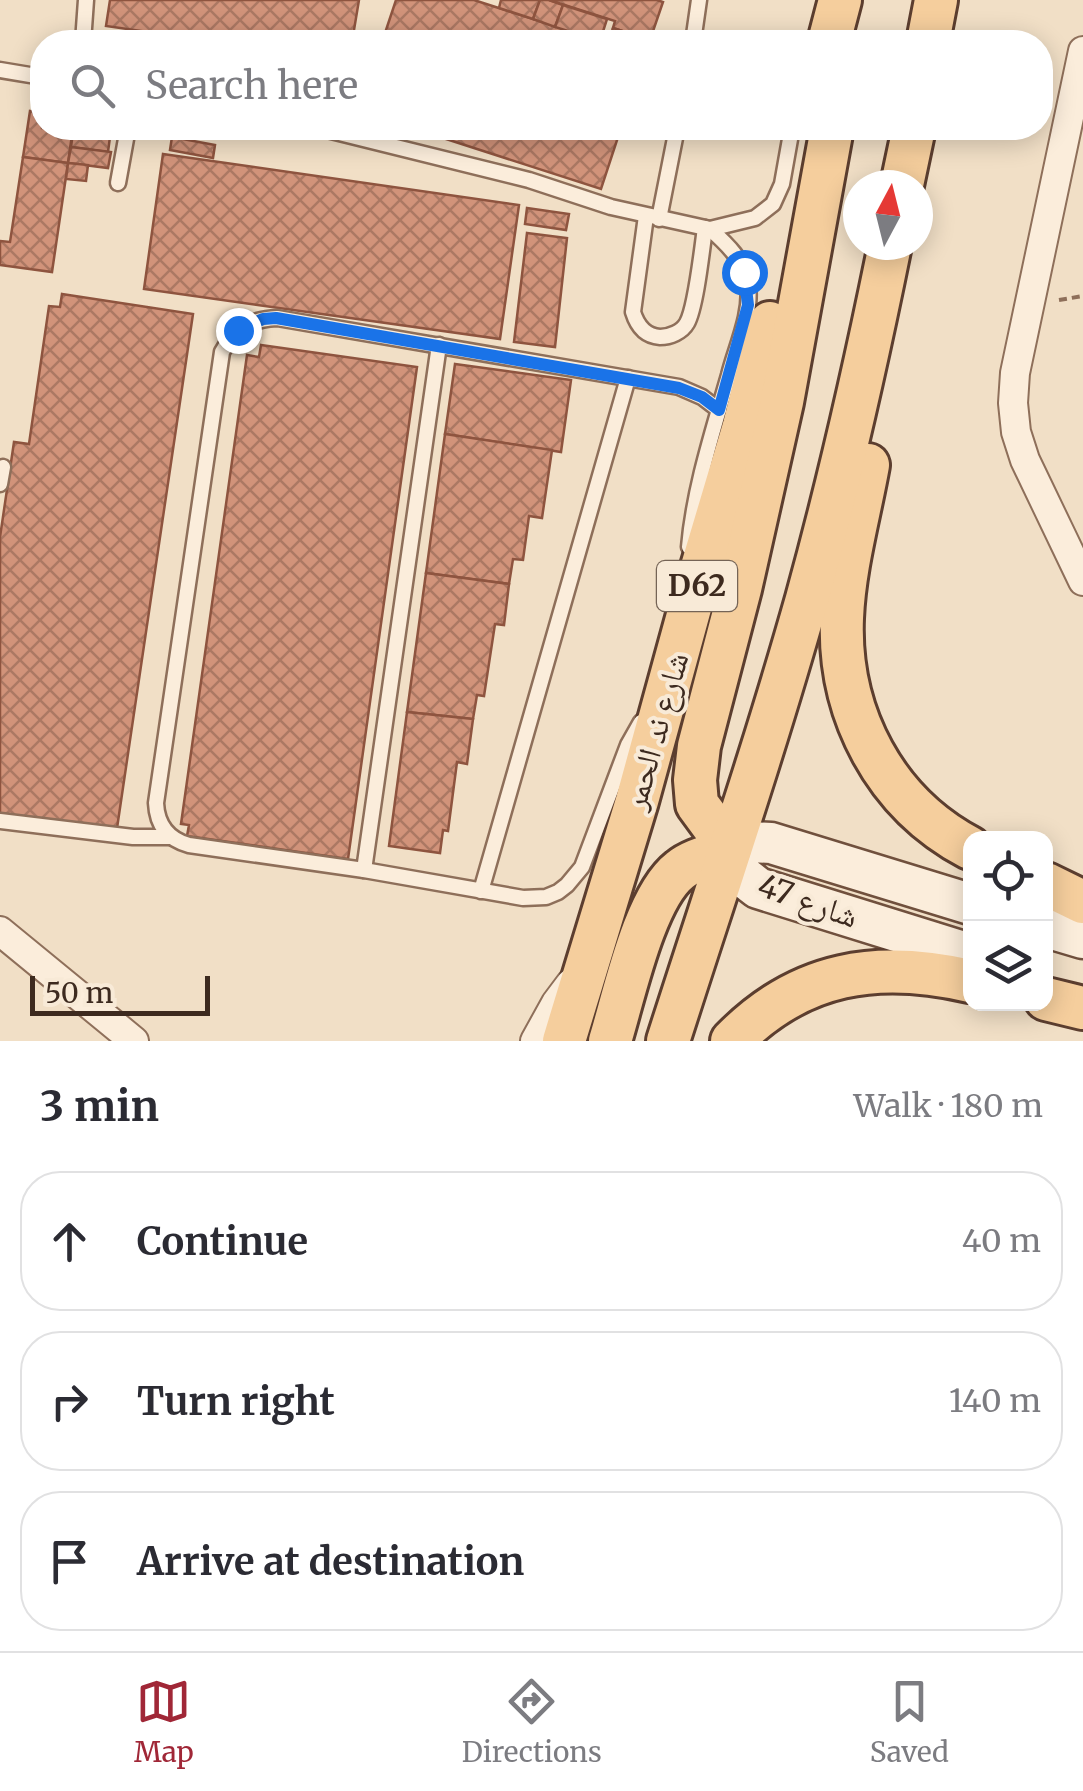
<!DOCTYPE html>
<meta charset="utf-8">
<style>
:root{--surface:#fff;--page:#f2f2f3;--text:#2b2b33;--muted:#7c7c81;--line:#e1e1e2;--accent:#a02737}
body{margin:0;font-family:Merriweather,"Noto Naskh Arabic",serif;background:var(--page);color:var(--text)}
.controls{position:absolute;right:30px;bottom:30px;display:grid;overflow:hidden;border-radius:20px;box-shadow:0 5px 25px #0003}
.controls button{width:90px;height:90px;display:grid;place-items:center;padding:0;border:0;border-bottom:2px solid var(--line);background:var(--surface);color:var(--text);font:50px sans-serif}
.compass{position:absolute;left:843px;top:170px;width:90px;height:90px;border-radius:50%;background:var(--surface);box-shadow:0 5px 25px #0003;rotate:7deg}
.scale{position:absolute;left:30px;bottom:25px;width:180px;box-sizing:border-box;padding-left:10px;border:5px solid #3d2a1f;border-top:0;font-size:28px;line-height:35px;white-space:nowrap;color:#3d2a1f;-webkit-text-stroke:8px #f8ead7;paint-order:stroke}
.stop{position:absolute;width:30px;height:30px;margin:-22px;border:8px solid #1a73e8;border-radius:50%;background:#fff}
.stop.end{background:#1a73e8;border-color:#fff;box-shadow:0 2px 10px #0008}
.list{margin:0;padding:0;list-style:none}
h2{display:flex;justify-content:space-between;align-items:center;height:130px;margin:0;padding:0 40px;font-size:42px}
h2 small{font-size:32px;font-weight:400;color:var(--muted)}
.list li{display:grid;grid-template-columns:65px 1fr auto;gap:30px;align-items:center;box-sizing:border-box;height:140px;margin:0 20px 20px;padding:0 20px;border:2px solid var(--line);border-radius:40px}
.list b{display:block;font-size:38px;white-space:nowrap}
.list em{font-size:32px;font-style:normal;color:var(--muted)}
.icon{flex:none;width:55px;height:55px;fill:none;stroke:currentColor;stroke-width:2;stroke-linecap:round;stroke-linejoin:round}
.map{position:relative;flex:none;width:1083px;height:1041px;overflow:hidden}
.search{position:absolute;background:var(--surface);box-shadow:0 5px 25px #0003;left:30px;right:30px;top:30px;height:110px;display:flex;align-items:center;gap:25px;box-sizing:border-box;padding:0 35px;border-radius:40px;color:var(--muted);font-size:38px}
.sheet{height:610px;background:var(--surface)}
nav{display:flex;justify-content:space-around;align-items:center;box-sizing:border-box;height:140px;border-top:2px solid var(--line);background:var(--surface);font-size:28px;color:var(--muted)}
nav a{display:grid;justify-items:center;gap:5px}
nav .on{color:var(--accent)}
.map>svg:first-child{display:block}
.building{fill:url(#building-cross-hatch);stroke:#8e543f;stroke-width:2.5}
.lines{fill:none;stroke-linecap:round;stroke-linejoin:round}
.lane-casing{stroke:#8e6f5a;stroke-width:19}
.street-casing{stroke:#8e6f5a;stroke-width:32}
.secondary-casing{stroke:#70503d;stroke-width:45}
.primary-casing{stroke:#5c3e2f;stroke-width:48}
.path{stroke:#8e6f5a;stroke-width:4;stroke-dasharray:8 5;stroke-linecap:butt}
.lane{stroke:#fbeddb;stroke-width:14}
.street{stroke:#fbeddb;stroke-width:28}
.secondary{stroke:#fbeddb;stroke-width:40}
.primary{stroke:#f5ce9d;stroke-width:42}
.route{stroke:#1a73e8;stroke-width:12}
.labels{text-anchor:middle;stroke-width:8;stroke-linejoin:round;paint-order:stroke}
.shield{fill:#f8ead7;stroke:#756456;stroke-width:2.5}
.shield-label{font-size:30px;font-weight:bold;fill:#3d2a1f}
.street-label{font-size:32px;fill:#3d2a1f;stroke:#f8ead7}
</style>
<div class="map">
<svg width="1083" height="1041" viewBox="0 0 1083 1041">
<defs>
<pattern id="building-cross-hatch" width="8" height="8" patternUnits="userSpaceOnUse" patternTransform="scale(2.5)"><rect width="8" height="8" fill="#d1937a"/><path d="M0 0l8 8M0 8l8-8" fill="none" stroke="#ab7863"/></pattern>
</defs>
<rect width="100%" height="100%" fill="#f1dfc6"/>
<g class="building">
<path d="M110 0H359L352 42H218L106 26Z"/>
<path d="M396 0H474L604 42H382Z"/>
<path d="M501 0H540L533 19 499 8Z"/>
<path d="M540 0H549L563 5 555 27 533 19Z"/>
<path d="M549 0H657L663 2 650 40 613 28 615 21Z"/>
<path d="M563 5 607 19 600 41 555 27Z"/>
<path d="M613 28 650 40 649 42H608Z"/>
<path d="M30 111 42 113V128H73L68 163 23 157Z"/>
<path d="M73 128H120L119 138 73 132Z"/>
<path d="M412 128H621L601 189Z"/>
<path d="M73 132 110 137 108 152 71 147Z"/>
<path d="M172 137 215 145 213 158 170 150Z"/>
<path d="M71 147 111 152 108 168 68 163Z"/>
<path d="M163 154 519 205 500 339 144 289Z"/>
<path d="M23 157 68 163 52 272 0 265V241L10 242Z"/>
<path d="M68 163 88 165 86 181 66 179Z"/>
<path d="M527 208 569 214 566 230 525 224Z"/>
<path d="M527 233 567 238 555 347 514 342Z"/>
<path d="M62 294 193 314 116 835 0 818V537L14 442 29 444 49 306 60 307Z"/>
<path d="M261 345 417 367 348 859 187 836 189 825 181 824 247 355 259 357Z"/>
<path d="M455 364 571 380 561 452 445 434Z"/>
<path d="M445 434 552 450 542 518 529 516 523 560 513 559 509 584 426 573Z"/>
<path d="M426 573 509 584 504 625 495 624 484 696 477 695 473 719 407 712Z"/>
<path d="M407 712 473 719 467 764 457 762 448 831 443 830 440 853 389 846Z"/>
</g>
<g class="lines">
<g class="lane-casing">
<g id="lane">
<path d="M83 42 86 0"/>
<path d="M693 42 699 0"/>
<path d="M0 70 42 77"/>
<path d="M319 128 529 180 611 207 710 229 755 218 773 204 782 184 792 128"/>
<path d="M118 183 128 128"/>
<path d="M646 216 633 312C637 325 645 336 660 337 670 337 682 332 687 323 696 307 702 249 705 228"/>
<path d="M659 219 677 128"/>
<path d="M0 484 3 467"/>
<path d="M689 547C694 489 713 431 729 375 736 347 752 314 748 285 744 260 728 245 710 229"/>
<path d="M641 722 628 745 582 867 567 885 558 892 546 897 523 898 364 870 189 845C167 839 157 824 156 803L222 352C234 329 251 319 277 318L679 387 702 397 719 410"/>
<path d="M0 821 133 837H171"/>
<path d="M364 870 439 345"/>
<path d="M481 891 628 378"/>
</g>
</g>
<g class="street-casing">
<g id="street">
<path d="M1083 51 1015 373 1013 403 1016 432 1025 460 1083 581"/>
<path d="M0 931 134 1041"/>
<path d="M535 1041 556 1003 571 983"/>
</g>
</g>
<g class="secondary-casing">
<g id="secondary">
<path d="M970 904 771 843 750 842 730 849 740 874 758 888 970 954"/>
<path d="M1046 927 1083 938"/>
</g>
</g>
<g class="primary-casing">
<g id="primary">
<path d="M829 42 840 0"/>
<path d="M928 42 936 0"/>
<path d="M902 185 914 128"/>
<path d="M868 465C859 515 844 567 842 618 838 714 885 803 970 848"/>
<path d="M1046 884 1083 902"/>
<path d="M1046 999 1083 1008"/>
<path d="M564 1041 637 801 691 604 744 426 770 323"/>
<path d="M610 1041C624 996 644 898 680 870 693 859 715 855 730 849L697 804 695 780 699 746 740 589 782 402 832 128"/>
<path d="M668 1041C715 894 765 748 807 599 839 483 866 364 890 245"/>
<path d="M732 1041C800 971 878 960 970 981"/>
</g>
</g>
<path class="path" d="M1059 300 1083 296"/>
<use href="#lane" class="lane"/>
<use href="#street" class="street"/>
<use href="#secondary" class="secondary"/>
<use href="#primary" class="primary"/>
</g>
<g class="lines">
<path class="route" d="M238 330 263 319 276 318 679 388 702 397 719 410 748 305 744 272"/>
</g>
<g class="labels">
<rect class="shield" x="657" y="561" width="80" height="50" rx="8"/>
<g class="shield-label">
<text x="697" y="596">D62</text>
</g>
<g class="street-label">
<text transform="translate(656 731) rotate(-74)" y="11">شارع ند الحمر</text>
<text transform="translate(808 901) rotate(19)" y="11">شارع 47</text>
</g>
</g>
</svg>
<div class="controls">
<button><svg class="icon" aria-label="locate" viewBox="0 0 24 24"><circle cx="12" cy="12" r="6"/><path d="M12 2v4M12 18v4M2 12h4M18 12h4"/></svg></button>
<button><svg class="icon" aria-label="layers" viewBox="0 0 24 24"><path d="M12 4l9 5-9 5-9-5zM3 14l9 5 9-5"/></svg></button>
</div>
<svg class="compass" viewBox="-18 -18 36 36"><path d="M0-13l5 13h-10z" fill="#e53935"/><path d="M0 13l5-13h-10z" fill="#7c7c81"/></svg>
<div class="scale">50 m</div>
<div class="stop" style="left:744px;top:272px"></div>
<div class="stop end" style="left:238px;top:330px"></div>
<div class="search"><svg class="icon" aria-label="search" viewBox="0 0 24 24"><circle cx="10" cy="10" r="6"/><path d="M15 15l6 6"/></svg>Search here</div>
</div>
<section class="sheet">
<h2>3 min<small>Walk · 180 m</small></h2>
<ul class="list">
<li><svg class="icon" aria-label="ahead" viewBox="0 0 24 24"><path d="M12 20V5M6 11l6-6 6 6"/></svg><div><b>Continue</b></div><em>40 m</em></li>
<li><svg class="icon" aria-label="right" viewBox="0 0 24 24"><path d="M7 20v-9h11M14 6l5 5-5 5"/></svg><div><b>Turn right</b></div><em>140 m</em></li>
<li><svg class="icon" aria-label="arrive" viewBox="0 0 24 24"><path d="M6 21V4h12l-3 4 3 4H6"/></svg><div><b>Arrive at destination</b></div></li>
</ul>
</section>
<nav>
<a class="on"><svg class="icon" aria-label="map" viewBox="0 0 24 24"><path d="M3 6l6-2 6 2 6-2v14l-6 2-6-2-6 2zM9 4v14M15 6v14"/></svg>Map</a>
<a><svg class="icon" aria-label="directions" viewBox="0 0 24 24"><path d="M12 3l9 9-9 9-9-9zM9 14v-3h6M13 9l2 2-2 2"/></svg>Directions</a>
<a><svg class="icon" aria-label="saved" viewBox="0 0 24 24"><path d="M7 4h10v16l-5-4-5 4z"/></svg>Saved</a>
</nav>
